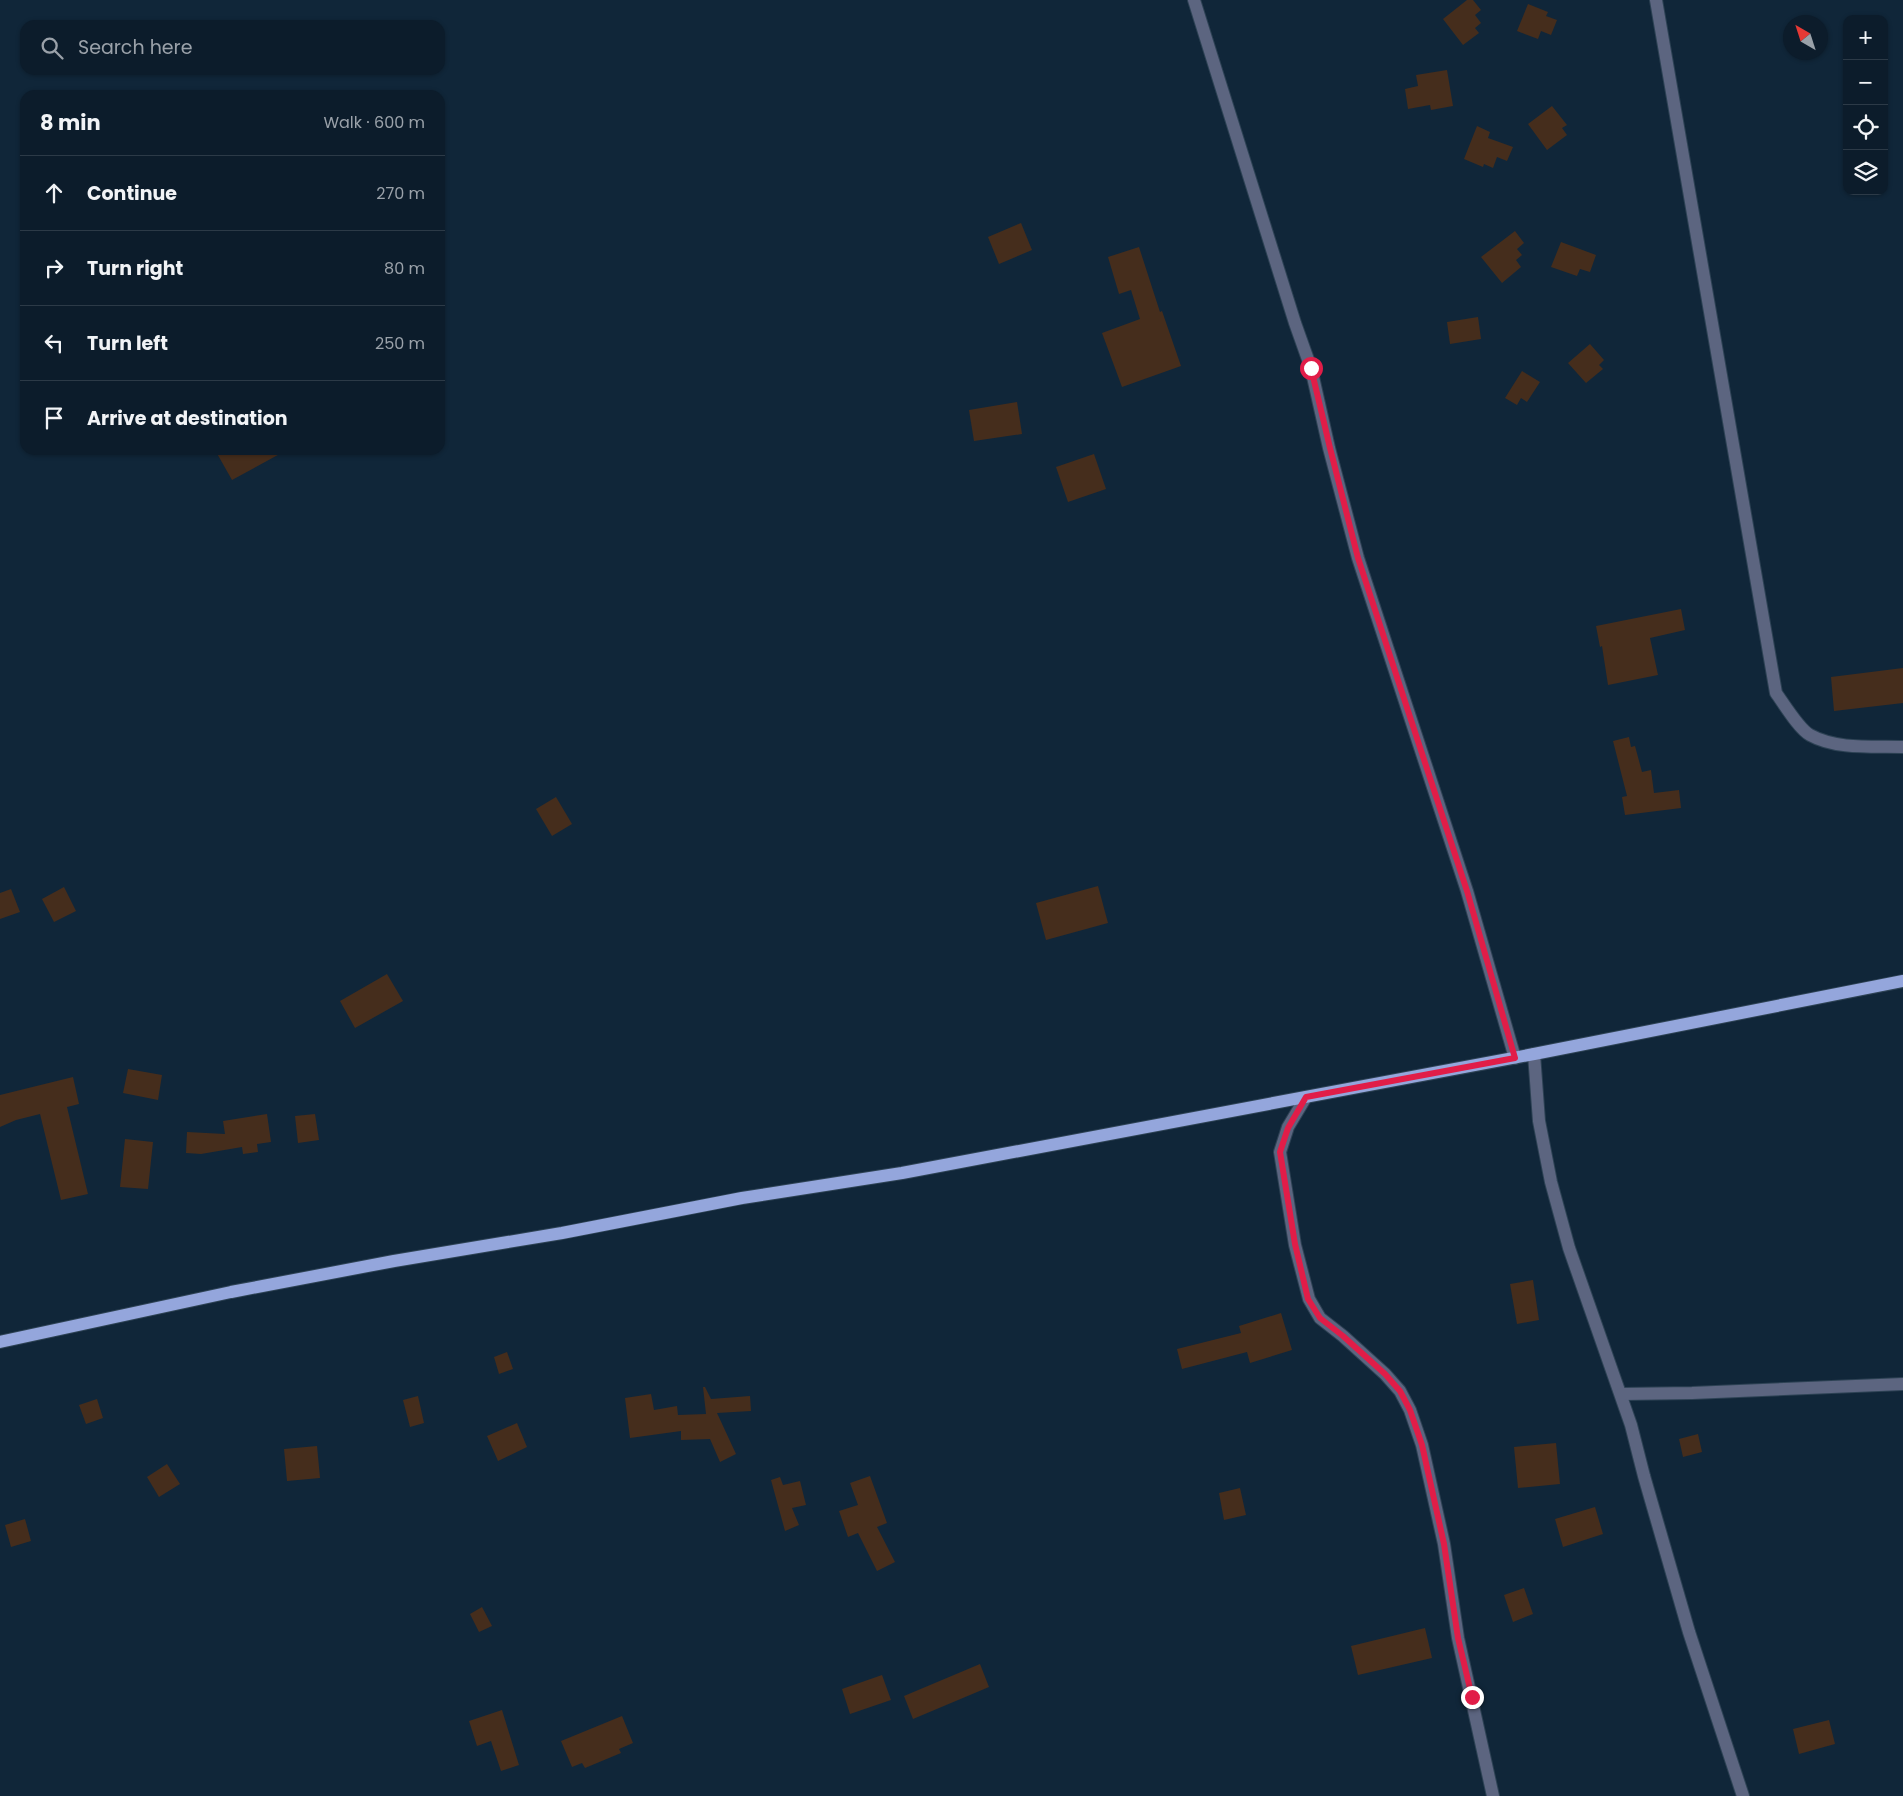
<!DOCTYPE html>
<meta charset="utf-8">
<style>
:root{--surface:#0c1c2b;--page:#152533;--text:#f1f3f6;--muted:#9aa1a9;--line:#2c3a47}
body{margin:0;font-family:Poppins,sans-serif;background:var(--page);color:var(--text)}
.controls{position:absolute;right:15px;top:15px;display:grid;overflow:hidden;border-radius:10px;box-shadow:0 1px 4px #0004}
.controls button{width:45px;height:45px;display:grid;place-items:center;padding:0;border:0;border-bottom:1px solid var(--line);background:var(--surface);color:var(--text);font:25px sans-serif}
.compass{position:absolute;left:1783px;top:15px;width:45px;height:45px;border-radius:50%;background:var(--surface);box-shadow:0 1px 4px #0004;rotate:321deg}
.stop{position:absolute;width:15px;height:15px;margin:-11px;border:4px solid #e11d48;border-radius:50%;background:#fff}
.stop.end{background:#e11d48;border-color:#fff;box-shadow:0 1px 5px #0008}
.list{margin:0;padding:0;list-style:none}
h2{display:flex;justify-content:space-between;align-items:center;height:65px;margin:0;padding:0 20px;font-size:21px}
h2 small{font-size:16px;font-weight:400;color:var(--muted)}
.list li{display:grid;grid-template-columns:32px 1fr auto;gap:15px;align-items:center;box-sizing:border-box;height:75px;padding:0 20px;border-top:1px solid var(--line)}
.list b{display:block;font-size:19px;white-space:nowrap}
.list em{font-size:16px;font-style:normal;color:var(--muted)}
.icon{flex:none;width:28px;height:28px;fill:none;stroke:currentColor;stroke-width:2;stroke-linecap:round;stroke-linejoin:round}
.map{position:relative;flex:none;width:1903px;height:1796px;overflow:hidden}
.search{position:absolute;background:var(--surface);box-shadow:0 1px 4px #0004;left:20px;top:20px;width:425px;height:55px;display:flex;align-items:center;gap:12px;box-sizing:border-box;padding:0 18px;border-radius:15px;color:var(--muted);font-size:19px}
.panel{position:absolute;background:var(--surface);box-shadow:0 1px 4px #0004;left:20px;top:90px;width:425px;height:365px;border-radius:15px}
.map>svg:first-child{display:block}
.building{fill:#452d1c}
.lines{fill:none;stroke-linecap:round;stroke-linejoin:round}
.street-casing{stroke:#2d4254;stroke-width:14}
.primary-casing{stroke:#2d4254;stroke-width:14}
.street{stroke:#5c6580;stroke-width:12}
.primary{stroke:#94a6dc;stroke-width:12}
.route{stroke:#e11d48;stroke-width:6}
</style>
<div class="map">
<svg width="1903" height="1796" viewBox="0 0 1903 1796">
<rect width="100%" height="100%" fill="#102639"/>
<g class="building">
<path d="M1467 0H1473L1481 10 1475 15 1481 23 1475 28 1479 33 1463 45 1443 19Z"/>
<path d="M1528 4 1548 12 1546 16 1557 20 1551 35 1541 31 1538 39 1517 31Z"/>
<path d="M1447 70 1453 106 1431 110 1430 105 1408 109 1405 89 1418 86 1416 75Z"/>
<path d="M1552 106 1567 125 1562 128 1567 135 1547 150 1528 124Z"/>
<path d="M1477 126 1490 132 1488 138 1513 147 1507 161 1497 157 1493 168 1484 164 1483 167 1464 159Z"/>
<path d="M1021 223 1032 250 999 264 988 237Z"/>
<path d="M1515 231 1524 243 1517 249 1522 255 1516 260 1521 267 1502 283 1481 257Z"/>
<path d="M1561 242 1596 255 1590 272 1580 269 1577 276 1551 267Z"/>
<path d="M1139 247 1160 312 1162 311 1181 366 1122 387 1102 333 1140 319 1131 290 1119 294 1108 257Z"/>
<path d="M1478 317 1481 339 1450 344 1447 322Z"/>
<path d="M1590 344 1604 360 1599 365 1603 369 1586 383 1568 363Z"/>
<path d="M1522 371 1540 382 1527 402 1521 398 1517 405 1505 398Z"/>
<path d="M1017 402 1022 434 974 441 969 410Z"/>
<path d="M215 450H287L232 480Z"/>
<path d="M1094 454 1106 489 1068 502 1056 467Z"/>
<path d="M1681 609 1685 630 1650 638 1658 675 1608 685 1602 646 1600 647 1596 626Z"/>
<path d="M1903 668V703L1834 711 1831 677Z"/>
<path d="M1629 737 1631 747 1635 746 1642 772 1651 770 1654 793 1679 790 1681 808 1625 815 1622 797 1627 796 1613 741Z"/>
<path d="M556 797 572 824 552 836 536 809Z"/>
<path d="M1098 886 1108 923 1046 940 1036 903Z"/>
<path d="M64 887 76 911 54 922 42 899Z"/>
<path d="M11 889 20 912 0 919V893Z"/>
<path d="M387 974 403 1001 355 1028 340 1001Z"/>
<path d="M128 1069 162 1075 158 1100 123 1093Z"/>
<path d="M73 1077 79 1104 67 1107 88 1194 61 1200 40 1114 16 1120 0 1127V1095Z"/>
<path d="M267 1114 271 1142 257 1144 258 1152 243 1154 242 1147 201 1154 186 1153 187 1132 225 1134 223 1121Z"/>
<path d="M315 1114 319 1140 298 1143 295 1116Z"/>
<path d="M125 1139 153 1142 148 1189 120 1187Z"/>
<path d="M1533 1280 1539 1320 1517 1324 1510 1284Z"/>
<path d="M1281 1313 1292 1350 1250 1363 1247 1352 1182 1369 1177 1349 1241 1333 1239 1326Z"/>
<path d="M507 1352 513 1369 499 1374 494 1357Z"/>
<path d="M703 1387H705L711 1399 750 1396 751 1411 717 1413 736 1454 720 1462 710 1439 681 1440V1431L630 1438 625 1398 651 1394 654 1410 677 1406 678 1415 706 1414Z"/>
<path d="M418 1396 424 1423 410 1427 403 1400Z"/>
<path d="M97 1399 103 1418 86 1424 79 1405Z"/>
<path d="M517 1423 527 1447 498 1461 487 1436Z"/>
<path d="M1698 1434 1702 1452 1683 1457 1679 1439Z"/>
<path d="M1556 1443 1560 1484 1518 1488 1514 1447Z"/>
<path d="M317 1446 320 1478 287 1481 284 1449Z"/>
<path d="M167 1464 180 1484 159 1497 147 1477Z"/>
<path d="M870 1476 887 1523 877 1527 895 1562 877 1571 858 1533 848 1537 839 1511 858 1505 850 1483Z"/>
<path d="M780 1477 783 1485 800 1481 806 1505 792 1508 799 1525 785 1531 771 1480Z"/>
<path d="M1240 1488 1246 1515 1224 1520 1219 1493Z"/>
<path d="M1595 1507 1603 1534 1563 1547 1555 1519Z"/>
<path d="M25 1519 31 1541 11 1547 5 1525Z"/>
<path d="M1524 1588 1533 1614 1513 1622 1504 1595Z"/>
<path d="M482 1607 492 1626 479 1632 470 1614Z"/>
<path d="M1425 1628 1432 1658 1358 1675 1351 1646Z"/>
<path d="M980 1664 989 1687 913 1719 904 1696Z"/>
<path d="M882 1675 891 1700 850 1714 842 1689Z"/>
<path d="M502 1710 519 1765 501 1771 491 1741 477 1746 469 1721Z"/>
<path d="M622 1716 633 1743 619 1749 621 1753 585 1768 582 1763 572 1767 561 1741Z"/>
<path d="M1829 1720 1835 1744 1799 1754 1793 1729Z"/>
</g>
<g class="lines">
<g class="street-casing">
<g id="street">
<path d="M1194 0 1295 323 1311 368 1329 448 1358 558 1467 891 1515 1058"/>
<path d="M1656 0 1776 693C1784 704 1799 729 1810 735 1837 750 1874 746 1903 747"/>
<path d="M1534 1054 1539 1121 1551 1182 1569 1248 1631 1425 1644 1476 1689 1632 1743 1796"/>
<path d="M1306 1097 1288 1127 1280 1152 1295 1245 1309 1299 1320 1318 1343 1336 1385 1374 1400 1391 1410 1410 1422 1445 1444 1544 1458 1638 1493 1796"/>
<path d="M1621 1394 1692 1393 1903 1384"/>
</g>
</g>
<g class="primary-casing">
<path id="primary" d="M0 1342 231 1292 394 1261 562 1233 742 1198 902 1173 1534 1054 1903 981"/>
</g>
<use href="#street" class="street"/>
<use href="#primary" class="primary"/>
</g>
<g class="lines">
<path class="route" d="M1311 368 1330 448 1358 558 1467 891 1515 1058 1306 1097 1288 1128 1280 1152 1295 1244 1308 1299 1320 1318 1343 1336 1385 1374 1400 1391 1410 1410 1422 1445 1444 1544 1458 1638 1472 1697"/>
</g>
</svg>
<div class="controls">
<button>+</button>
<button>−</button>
<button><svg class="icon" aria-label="locate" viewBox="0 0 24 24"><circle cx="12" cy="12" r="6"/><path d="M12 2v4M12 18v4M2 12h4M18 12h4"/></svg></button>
<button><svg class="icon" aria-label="layers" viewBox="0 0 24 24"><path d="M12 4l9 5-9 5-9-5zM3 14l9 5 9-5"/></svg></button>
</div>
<svg class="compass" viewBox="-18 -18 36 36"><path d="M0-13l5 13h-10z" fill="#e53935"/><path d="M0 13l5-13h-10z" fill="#9aa1a9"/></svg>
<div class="stop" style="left:1311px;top:368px"></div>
<div class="stop end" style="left:1472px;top:1697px"></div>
<div class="search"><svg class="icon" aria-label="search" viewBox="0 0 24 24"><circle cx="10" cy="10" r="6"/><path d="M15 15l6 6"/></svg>Search here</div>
<section class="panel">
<h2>8 min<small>Walk · 600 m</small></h2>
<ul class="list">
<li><svg class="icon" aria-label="ahead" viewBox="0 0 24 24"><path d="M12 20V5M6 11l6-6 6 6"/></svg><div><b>Continue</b></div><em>270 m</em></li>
<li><svg class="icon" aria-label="right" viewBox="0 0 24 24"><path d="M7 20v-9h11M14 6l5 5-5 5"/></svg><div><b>Turn right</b></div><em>80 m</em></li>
<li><svg class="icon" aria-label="left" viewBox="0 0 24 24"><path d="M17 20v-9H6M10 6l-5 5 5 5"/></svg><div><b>Turn left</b></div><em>250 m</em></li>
<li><svg class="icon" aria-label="arrive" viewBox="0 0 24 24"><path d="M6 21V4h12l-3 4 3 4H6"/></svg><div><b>Arrive at destination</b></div></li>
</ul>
</section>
</div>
